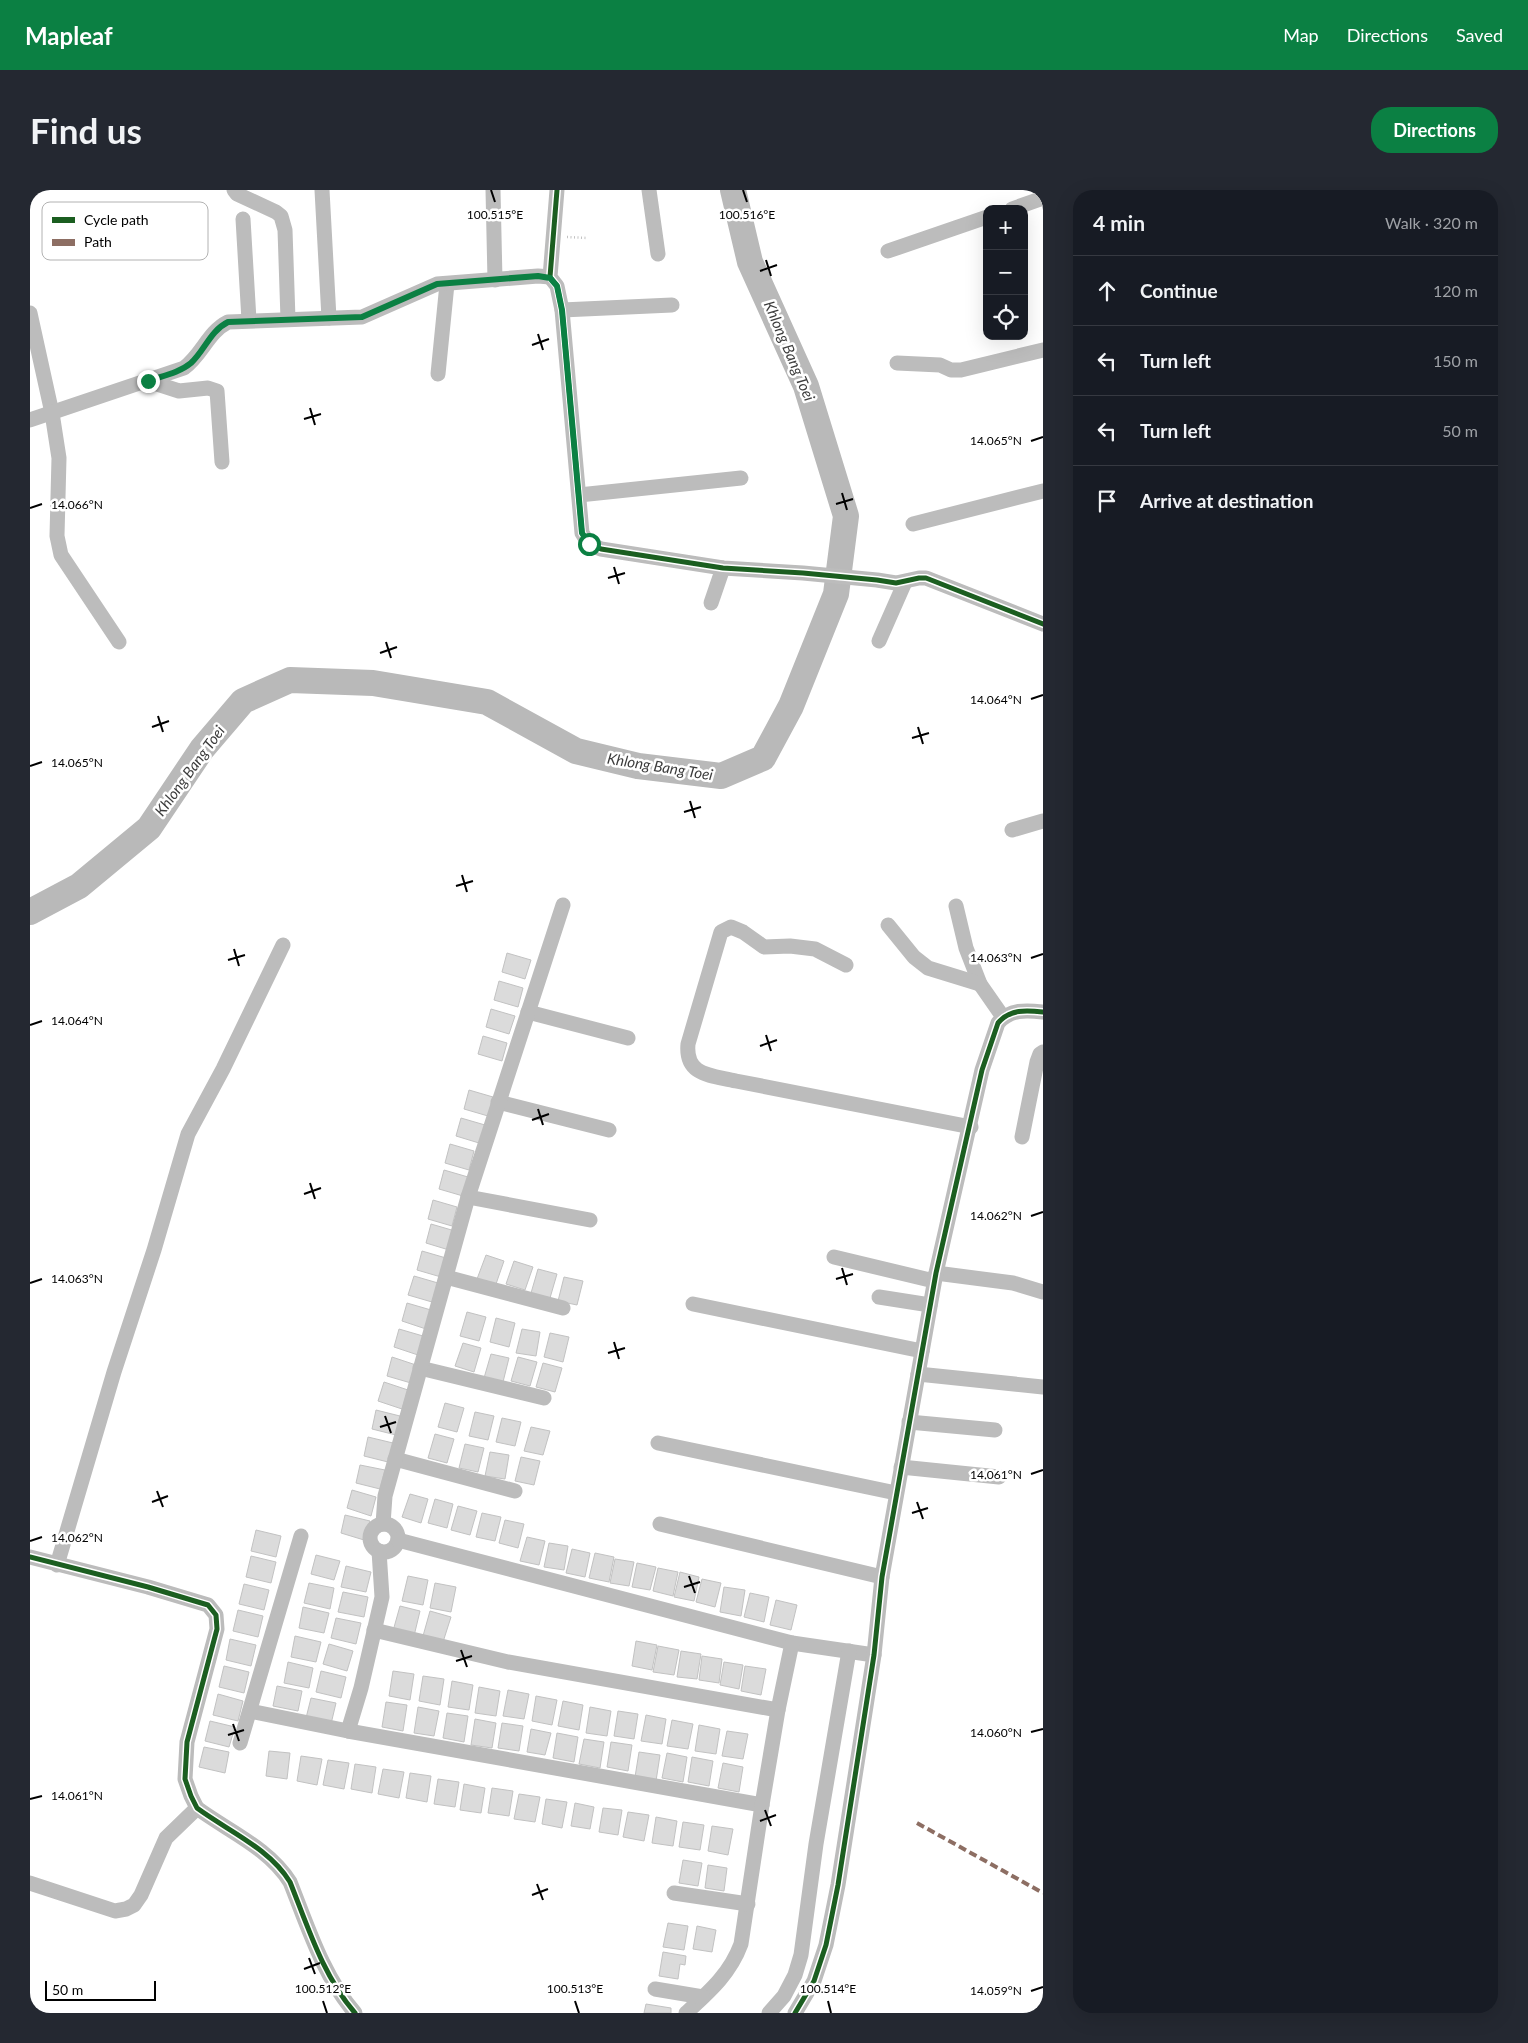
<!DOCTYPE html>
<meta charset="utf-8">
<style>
:root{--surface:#171b24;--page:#242831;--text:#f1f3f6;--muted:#9ea1a6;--line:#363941;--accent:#0b8043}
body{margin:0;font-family:Lato,sans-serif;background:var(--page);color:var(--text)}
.controls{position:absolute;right:15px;top:15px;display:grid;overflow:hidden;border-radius:10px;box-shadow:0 5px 20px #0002}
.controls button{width:45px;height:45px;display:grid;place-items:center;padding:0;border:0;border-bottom:1px solid var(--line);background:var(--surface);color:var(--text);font:25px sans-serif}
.scale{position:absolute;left:15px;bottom:12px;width:111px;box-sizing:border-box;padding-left:5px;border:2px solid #000;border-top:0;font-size:14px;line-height:18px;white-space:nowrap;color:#000;-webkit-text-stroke:4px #fff;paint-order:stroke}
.stop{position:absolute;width:15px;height:15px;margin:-11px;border:4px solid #0b8043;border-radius:50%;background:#fff}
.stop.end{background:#0b8043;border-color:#fff;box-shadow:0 1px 5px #0008}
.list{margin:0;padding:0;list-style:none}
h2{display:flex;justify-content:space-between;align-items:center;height:65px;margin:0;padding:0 20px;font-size:21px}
h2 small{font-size:16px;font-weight:400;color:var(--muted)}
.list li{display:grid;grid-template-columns:32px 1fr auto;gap:15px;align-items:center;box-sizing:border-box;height:70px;padding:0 20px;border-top:1px solid var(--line)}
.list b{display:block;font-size:19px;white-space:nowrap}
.list em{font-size:16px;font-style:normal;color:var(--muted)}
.icon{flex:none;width:28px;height:28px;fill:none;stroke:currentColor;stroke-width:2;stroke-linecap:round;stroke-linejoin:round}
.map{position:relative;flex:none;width:1013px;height:1823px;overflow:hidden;border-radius:20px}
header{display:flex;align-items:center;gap:30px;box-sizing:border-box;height:70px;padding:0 25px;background:var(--accent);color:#fff}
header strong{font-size:24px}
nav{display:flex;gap:28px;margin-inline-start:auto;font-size:18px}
.intro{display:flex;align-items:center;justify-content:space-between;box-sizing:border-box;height:120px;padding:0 30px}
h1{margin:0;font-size:35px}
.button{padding:12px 22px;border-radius:20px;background:var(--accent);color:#fff;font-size:18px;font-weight:700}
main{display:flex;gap:30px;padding:0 30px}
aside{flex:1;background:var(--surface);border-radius:20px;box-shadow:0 5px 20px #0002}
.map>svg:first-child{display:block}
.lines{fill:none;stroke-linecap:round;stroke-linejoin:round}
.river{stroke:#b9b9b9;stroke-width:26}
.building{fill:#dbdbdb;stroke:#c2c2c2}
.path{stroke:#c2c2c2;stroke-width:2.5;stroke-dasharray:1 2.5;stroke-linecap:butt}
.minor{stroke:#bcbcbc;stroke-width:15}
.quiet{stroke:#8d6e63;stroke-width:4;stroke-dasharray:8 4;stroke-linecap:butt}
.cycleway-casing{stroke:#fff;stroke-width:8}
.cycleway{stroke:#1b5e20;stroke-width:5}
.route{stroke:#0b8043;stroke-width:6}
.ticks{fill:none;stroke:#000;stroke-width:2}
.labels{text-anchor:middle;stroke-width:5;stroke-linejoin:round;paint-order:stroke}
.water-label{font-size:15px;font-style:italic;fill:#3c3c3c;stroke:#fff}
.key{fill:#fff;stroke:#b2b2b2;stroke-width:1}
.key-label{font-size:14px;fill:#000}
.ticks-label{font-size:12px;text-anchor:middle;fill:#000;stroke:#fff;stroke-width:5;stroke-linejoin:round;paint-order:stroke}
</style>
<header>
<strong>Mapleaf</strong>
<nav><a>Map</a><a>Directions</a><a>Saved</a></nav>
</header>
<div class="intro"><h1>Find us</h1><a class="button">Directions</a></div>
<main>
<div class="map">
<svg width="1013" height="1823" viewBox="0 0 1013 1823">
<rect width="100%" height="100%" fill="#fff"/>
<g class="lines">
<path class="river" d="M0 722 49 696 119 638 172 559 213 511 260 490 343 493 457 512 546 561 608 576 691 586 733 568 761 516 806 404 816 326 776 196 720 72 703 0"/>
</g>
<g class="building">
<path d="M477 763 501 770 495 789 472 782Z"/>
<path d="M469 791 493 798 488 817 464 810Z"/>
<path d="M461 819 485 826 479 844 456 837Z"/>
<path d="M453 846 477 853 472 871 448 864Z"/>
<path d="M439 900 463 907 458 926 434 919Z"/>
<path d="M431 928 455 935 449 953 426 946Z"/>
<path d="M420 954 444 961 439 980 415 973Z"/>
<path d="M414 980 438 987 433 1006 409 999Z"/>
<path d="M403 1010 427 1017 422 1036 398 1029Z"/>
<path d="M401 1034 425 1041 419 1060 396 1053Z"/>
<path d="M392 1061 416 1068 411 1087 387 1080Z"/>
<path d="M456 1065 474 1071 466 1094 447 1089Z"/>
<path d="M484 1071 503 1077 495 1100 476 1094Z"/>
<path d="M508 1079 527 1084 520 1108 501 1103Z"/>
<path d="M384 1086 408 1093 402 1112 378 1105Z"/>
<path d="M534 1087 553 1091 547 1115 528 1111Z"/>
<path d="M377 1113 401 1120 396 1139 372 1131Z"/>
<path d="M437 1122 456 1127 449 1151 430 1146Z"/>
<path d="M466 1128 485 1133 479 1157 460 1152Z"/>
<path d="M369 1139 393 1146 388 1165 364 1157Z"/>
<path d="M492 1139 510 1142 506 1166 486 1163Z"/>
<path d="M520 1143 539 1147 533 1172 514 1167Z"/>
<path d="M433 1153 451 1158 444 1182 425 1176Z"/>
<path d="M461 1164 479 1168 473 1192 454 1188Z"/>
<path d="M362 1167 386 1175 381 1193 357 1186Z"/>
<path d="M488 1167 507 1172 500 1196 481 1191Z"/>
<path d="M513 1173 532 1178 525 1202 506 1197Z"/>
<path d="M354 1192 378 1200 372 1219 348 1211Z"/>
<path d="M415 1213 434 1218 427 1242 408 1237Z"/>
<path d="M346 1220 370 1226 366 1245 342 1239Z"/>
<path d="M445 1222 464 1226 458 1250 439 1246Z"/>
<path d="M472 1228 491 1232 485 1256 466 1252Z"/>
<path d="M501 1237 520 1241 513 1265 494 1261Z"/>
<path d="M405 1244 424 1249 417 1273 398 1268Z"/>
<path d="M338 1247 363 1253 358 1272 334 1266Z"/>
<path d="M435 1254 454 1258 448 1282 429 1278Z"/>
<path d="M460 1262 479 1265 475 1289 455 1286Z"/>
<path d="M491 1267 510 1271 504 1295 485 1291Z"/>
<path d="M330 1275 355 1280 350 1299 326 1293Z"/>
<path d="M322 1300 346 1307 341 1326 317 1318Z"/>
<path d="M380 1304 398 1309 391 1333 372 1327Z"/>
<path d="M405 1309 423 1314 417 1338 398 1333Z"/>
<path d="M428 1316 447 1321 440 1345 421 1340Z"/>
<path d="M452 1323 471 1327 465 1351 446 1347Z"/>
<path d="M315 1325 340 1331 334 1350 311 1343Z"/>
<path d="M475 1330 494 1334 488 1358 469 1353Z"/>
<path d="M226 1340 251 1346 246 1367 221 1361Z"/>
<path d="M497 1347 515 1351 509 1375 490 1371Z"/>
<path d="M519 1353 538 1356 534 1380 514 1377Z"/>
<path d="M542 1359 560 1363 555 1387 536 1383Z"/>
<path d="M565 1363 584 1367 579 1392 559 1388Z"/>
<path d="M286 1365 310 1371 304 1390 281 1384Z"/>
<path d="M221 1366 246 1372 241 1393 216 1387Z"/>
<path d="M585 1369 604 1372 599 1396 580 1393Z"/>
<path d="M607 1373 626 1377 620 1400 602 1397Z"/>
<path d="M316 1376 341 1382 336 1402 311 1397Z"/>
<path d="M628 1378 648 1382 643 1406 623 1401Z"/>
<path d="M650 1382 669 1387 664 1411 644 1407Z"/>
<path d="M378 1386 398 1390 393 1415 372 1411Z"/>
<path d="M672 1389 691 1393 685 1417 666 1412Z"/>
<path d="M279 1393 304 1398 300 1419 274 1413Z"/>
<path d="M405 1393 426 1397 421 1422 400 1418Z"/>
<path d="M214 1394 239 1400 234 1420 209 1414Z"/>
<path d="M694 1397 715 1400 711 1426 690 1422Z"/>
<path d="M313 1402 338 1407 334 1427 308 1422Z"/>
<path d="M720 1403 739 1407 734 1432 714 1427Z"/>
<path d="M746 1410 767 1415 761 1440 740 1435Z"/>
<path d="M370 1416 390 1421 384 1446 363 1441Z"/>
<path d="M273 1417 299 1423 294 1443 269 1438Z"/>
<path d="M208 1420 233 1426 228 1447 203 1441Z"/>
<path d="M400 1421 421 1427 413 1452 393 1446Z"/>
<path d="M306 1428 331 1433 326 1454 301 1448Z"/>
<path d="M265 1446 291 1452 286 1472 261 1467Z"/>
<path d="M200 1449 226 1455 221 1476 196 1470Z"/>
<path d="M606 1451 627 1455 622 1480 602 1476Z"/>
<path d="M299 1454 323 1461 317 1481 293 1474Z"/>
<path d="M628 1456 649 1460 644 1485 623 1482Z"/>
<path d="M651 1461 671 1464 667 1489 647 1487Z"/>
<path d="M672 1466 692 1469 689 1493 669 1490Z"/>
<path d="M258 1472 283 1478 279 1498 254 1493Z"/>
<path d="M694 1472 713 1475 709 1499 690 1495Z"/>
<path d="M194 1476 219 1482 214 1503 189 1497Z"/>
<path d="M715 1476 736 1479 731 1505 711 1501Z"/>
<path d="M291 1481 316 1487 311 1508 286 1502Z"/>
<path d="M363 1481 384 1484 380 1510 359 1506Z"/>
<path d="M393 1486 414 1489 410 1515 389 1511Z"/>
<path d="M422 1491 443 1495 439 1520 418 1517Z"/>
<path d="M247 1496 272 1501 268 1521 243 1516Z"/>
<path d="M449 1497 470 1501 466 1526 445 1523Z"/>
<path d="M478 1500 499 1504 494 1529 473 1526Z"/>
<path d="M188 1504 213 1511 208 1531 183 1525Z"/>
<path d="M506 1506 527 1510 522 1535 502 1531Z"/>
<path d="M281 1508 306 1513 301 1534 276 1528Z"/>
<path d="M533 1511 553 1515 549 1540 528 1536Z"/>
<path d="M356 1512 377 1515 373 1541 352 1537Z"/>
<path d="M388 1517 409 1521 404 1546 384 1543Z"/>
<path d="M560 1517 581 1521 577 1546 556 1543Z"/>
<path d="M588 1521 608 1524 604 1549 584 1546Z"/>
<path d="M417 1523 438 1526 434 1552 413 1548Z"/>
<path d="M616 1525 636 1529 632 1554 611 1551Z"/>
<path d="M445 1529 466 1533 462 1558 441 1555Z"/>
<path d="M642 1530 663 1534 658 1559 637 1556Z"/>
<path d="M180 1531 205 1537 199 1557 175 1551Z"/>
<path d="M472 1533 493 1536 489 1561 468 1558Z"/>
<path d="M669 1535 690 1539 686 1564 665 1561Z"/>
<path d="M501 1539 521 1543 515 1565 497 1562Z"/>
<path d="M697 1541 718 1544 713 1569 692 1566Z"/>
<path d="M527 1543 548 1547 544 1572 523 1568Z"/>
<path d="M554 1549 574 1552 570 1578 549 1574Z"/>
<path d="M581 1552 602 1555 598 1581 577 1577Z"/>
<path d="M174 1557 199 1562 195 1583 169 1577Z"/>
<path d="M239 1561 260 1563 257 1589 236 1586Z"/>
<path d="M609 1562 630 1565 626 1591 605 1587Z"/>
<path d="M637 1563 657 1567 653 1592 632 1588Z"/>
<path d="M271 1566 292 1569 287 1595 267 1591Z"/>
<path d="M662 1567 683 1571 679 1596 658 1592Z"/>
<path d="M298 1570 319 1573 314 1599 293 1595Z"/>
<path d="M693 1573 713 1577 709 1602 688 1598Z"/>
<path d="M325 1574 346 1577 342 1603 321 1599Z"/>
<path d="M353 1579 374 1582 369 1608 348 1604Z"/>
<path d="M380 1583 401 1586 397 1612 376 1608Z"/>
<path d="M408 1589 429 1592 425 1617 404 1614Z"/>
<path d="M434 1594 455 1598 451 1623 430 1620Z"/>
<path d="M462 1598 483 1601 479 1626 458 1623Z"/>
<path d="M489 1604 510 1607 505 1632 484 1629Z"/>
<path d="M516 1609 537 1612 532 1638 512 1634Z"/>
<path d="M545 1613 564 1617 560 1639 541 1636Z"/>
<path d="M573 1618 592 1620 588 1645 569 1642Z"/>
<path d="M598 1622 619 1625 614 1651 593 1647Z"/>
<path d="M626 1627 647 1631 643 1656 622 1653Z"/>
<path d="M653 1632 674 1635 670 1660 649 1657Z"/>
<path d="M682 1636 703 1639 698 1665 678 1661Z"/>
<path d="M653 1670 672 1673 668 1696 649 1693Z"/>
<path d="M678 1675 697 1678 694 1701 675 1698Z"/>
<path d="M638 1733 658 1736 654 1760 633 1757Z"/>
<path d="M667 1736 686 1740 682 1762 663 1759Z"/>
<path d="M633 1762 656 1766 655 1775 650 1774 648 1789 629 1786Z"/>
<path d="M616 1814 641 1818V1823H614Z"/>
</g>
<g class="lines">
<path class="path" d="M537 47 558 48"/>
<g class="minor">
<path d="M204 0 207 4 246 22 251 26 255 40 258 129"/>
<path d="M292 0 299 128"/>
<path d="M463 0 465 90"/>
<path d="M527 0 520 87 527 96 532 120 552 343 559 354 571 359 693 378 773 383 847 390 866 393 889 388H896L1013 434"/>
<path d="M619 0 628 64"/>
<path d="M982 19 1013 8"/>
<path d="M213 29 219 130"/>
<path d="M858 61 957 27"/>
<path d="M532 120 642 115"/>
<path d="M0 123 22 223 29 268 27 346 31 365 89 452"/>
<path d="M867 173 910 175 921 180H931L1013 160"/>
<path d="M408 184 417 94"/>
<path d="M118 191 149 201 178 198 187 201 192 272"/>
<path d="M0 230 154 178C172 165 178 142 198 132L332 127 407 94 508 86 520 87"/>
<path d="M549 305 711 288"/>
<path d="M883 334 1013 301"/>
<path d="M681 413 693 378"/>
<path d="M849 451 875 392"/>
<path d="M982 640 1013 631"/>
<path d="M926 716 936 758 950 794 973 827"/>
<path d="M858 735 884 767 898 778 950 794"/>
<path d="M816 775 785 759 760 756 734 757 713 742 701 737 691 742 658 854C655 886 681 885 706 891L941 937"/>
<path d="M498 822 598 848"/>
<path d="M468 912 579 940"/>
<path d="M992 947 1007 872 1010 864 1013 862"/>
<path d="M438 1007 560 1030"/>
<path d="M804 1067 904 1091"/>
<path d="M906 1083 983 1093 1013 1102"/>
<path d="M416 1087 533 1118"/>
<path d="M849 1107 900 1115"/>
<path d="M663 1114 892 1161"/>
<path d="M390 1178 514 1208"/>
<path d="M888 1184 1013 1197"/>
<path d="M879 1232 965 1240"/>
<path d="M628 1253 866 1303"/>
<path d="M365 1269 485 1301"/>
<path d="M871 1277 969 1287"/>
<path d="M353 1334 355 1306 438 1007 533 715"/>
<path d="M630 1334 852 1387"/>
<circle cx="354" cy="1348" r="14"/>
<path d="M368 1350 762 1453 844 1465"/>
<path d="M0 1367 118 1397 178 1415 186 1425 187 1439 157 1552 155 1589 161 1606 167 1618C198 1641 239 1658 260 1692 278 1737 293 1786 325 1823"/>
<path d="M27 1375 84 1182 124 1060 158 944 193 879 253 755"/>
<path d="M344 1440 478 1472 748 1520"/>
<path d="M220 1521 318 1541 331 1498 352 1407 349 1361"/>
<path d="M318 1541 732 1615 711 1754C700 1784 679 1802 656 1823"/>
<path d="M210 1553 271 1346"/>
<path d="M732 1615 748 1520 762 1453"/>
<path d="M0 1693 85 1721 96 1719 104 1715 111 1705 136 1648 167 1618"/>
<path d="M644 1703 718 1714"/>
<path d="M625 1799 673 1807"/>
<path d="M739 1823 754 1806 765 1785 771 1765 786 1654 819 1461"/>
<path d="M765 1823 784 1791 796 1755 808 1695 844 1465 852 1387 906 1083 952 880 968 833C980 819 996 820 1013 822"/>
</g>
<path class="quiet" d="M887 1633 1013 1703"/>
<g class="cycleway-casing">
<g id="cycleway">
<path d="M527 0 520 87 527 96 532 120 552 343 559 354 571 359 693 378 773 383 847 390 866 393 889 388H896L1013 434"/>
<path d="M0 1367 118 1397 178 1415 186 1425 187 1439 157 1552 155 1589 161 1606 167 1618C198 1641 239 1658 260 1692 278 1737 293 1786 325 1823"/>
<path d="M765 1823 784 1791 796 1755 808 1695 844 1465 852 1387 906 1083 952 880 968 833C980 819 996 820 1013 822"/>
</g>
</g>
<use href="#cycleway" class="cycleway"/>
</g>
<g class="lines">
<path class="route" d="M118 191C132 186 149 183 161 173 175 160 180 141 198 132L332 127 407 94 508 86 520 88 527 96 532 120 552 343 559 354"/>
</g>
<path class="ticks" d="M461 0 465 12M713 0 717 12M736 70 741 86M730 81 747 75M508 144 513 160M502 155 519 149M280 218 285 235M274 229 291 224M1001 251 1013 247M812 303 817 320M806 314 823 309M0 318 12 314M584 377 589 394M578 388 595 383M356 452 361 468M350 463 367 457M1001 509 1013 505M128 526 133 542M122 537 139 531M888 537 893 554M882 548 899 543M0 576 12 572M660 611 665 628M654 622 671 617M432 685 437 702M426 696 443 691M204 759 209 776M1001 768 1013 764M198 770 215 765M0 835 12 831M736 845 741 861M730 856 747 850M508 919 513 935M502 930 519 924M280 993 285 1009M274 1004 291 998M1001 1026 1013 1022M812 1078 817 1095M806 1089 823 1084M0 1093 12 1089M584 1152 589 1169M578 1163 595 1158M355 1226 361 1243M350 1237 366 1232M1001 1284 1013 1280M127 1301 133 1317M122 1312 138 1306M887 1312 893 1329M882 1323 898 1318M0 1351 12 1347M659 1386 665 1403M654 1397 670 1392M431 1460 437 1477M426 1471 442 1466M203 1534 209 1551M1001 1542 1013 1539M198 1545 214 1540M0 1609 12 1606M735 1620 741 1636M730 1631 746 1625M507 1694 513 1710M502 1705 518 1699M279 1768 285 1784M274 1779 290 1773M1001 1801 1013 1797M293 1811 297 1823M545 1811 549 1823M798 1811 801 1823"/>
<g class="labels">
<g class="water-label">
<text transform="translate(759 161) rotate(67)" y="5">Khlong Bang Toei</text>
<text transform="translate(630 577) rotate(9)" y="5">Khlong Bang Toei</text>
<text transform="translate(160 581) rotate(-54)" y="5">Khlong Bang Toei</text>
</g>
</g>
<rect x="12" y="12" width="166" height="58" rx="8" class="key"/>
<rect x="22" y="27" width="23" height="6" fill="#1b5e20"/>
<rect x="22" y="49" width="23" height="7" fill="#8d6e63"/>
<g class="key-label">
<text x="54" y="35">Cycle path</text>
<text x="54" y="57">Path</text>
</g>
<g class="ticks-label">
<text x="465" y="29">100.515°E</text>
<text x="717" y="29">100.516°E</text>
<text x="966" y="255">14.065°N</text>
<text x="47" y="319">14.066°N</text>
<text x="966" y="514">14.064°N</text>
<text x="47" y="577">14.065°N</text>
<text x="966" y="772">14.063°N</text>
<text x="47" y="835">14.064°N</text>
<text x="966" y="1030">14.062°N</text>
<text x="47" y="1093">14.063°N</text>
<text x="966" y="1289">14.061°N</text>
<text x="47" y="1352">14.062°N</text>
<text x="966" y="1547">14.060°N</text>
<text x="47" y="1610">14.061°N</text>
<text x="293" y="1803">100.512°E</text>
<text x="545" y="1803">100.513°E</text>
<text x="798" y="1803">100.514°E</text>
<text x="966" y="1805">14.059°N</text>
</g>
</svg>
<div class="controls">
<button>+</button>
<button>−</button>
<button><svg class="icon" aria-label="locate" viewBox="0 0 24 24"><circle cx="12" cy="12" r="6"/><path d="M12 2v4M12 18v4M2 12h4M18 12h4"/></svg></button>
</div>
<div class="scale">50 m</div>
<div class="stop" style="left:559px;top:354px"></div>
<div class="stop end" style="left:118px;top:191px"></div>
</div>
<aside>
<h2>4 min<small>Walk · 320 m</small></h2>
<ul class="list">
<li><svg class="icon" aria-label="ahead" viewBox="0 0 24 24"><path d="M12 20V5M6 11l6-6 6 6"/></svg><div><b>Continue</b></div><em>120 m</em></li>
<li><svg class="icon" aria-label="left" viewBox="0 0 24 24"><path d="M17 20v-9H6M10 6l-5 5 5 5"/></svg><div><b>Turn left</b></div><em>150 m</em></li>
<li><svg class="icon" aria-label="left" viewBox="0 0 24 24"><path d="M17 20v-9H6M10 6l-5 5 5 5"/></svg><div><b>Turn left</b></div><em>50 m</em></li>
<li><svg class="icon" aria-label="arrive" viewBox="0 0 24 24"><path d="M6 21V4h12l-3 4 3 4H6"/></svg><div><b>Arrive at destination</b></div></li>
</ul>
</aside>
</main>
